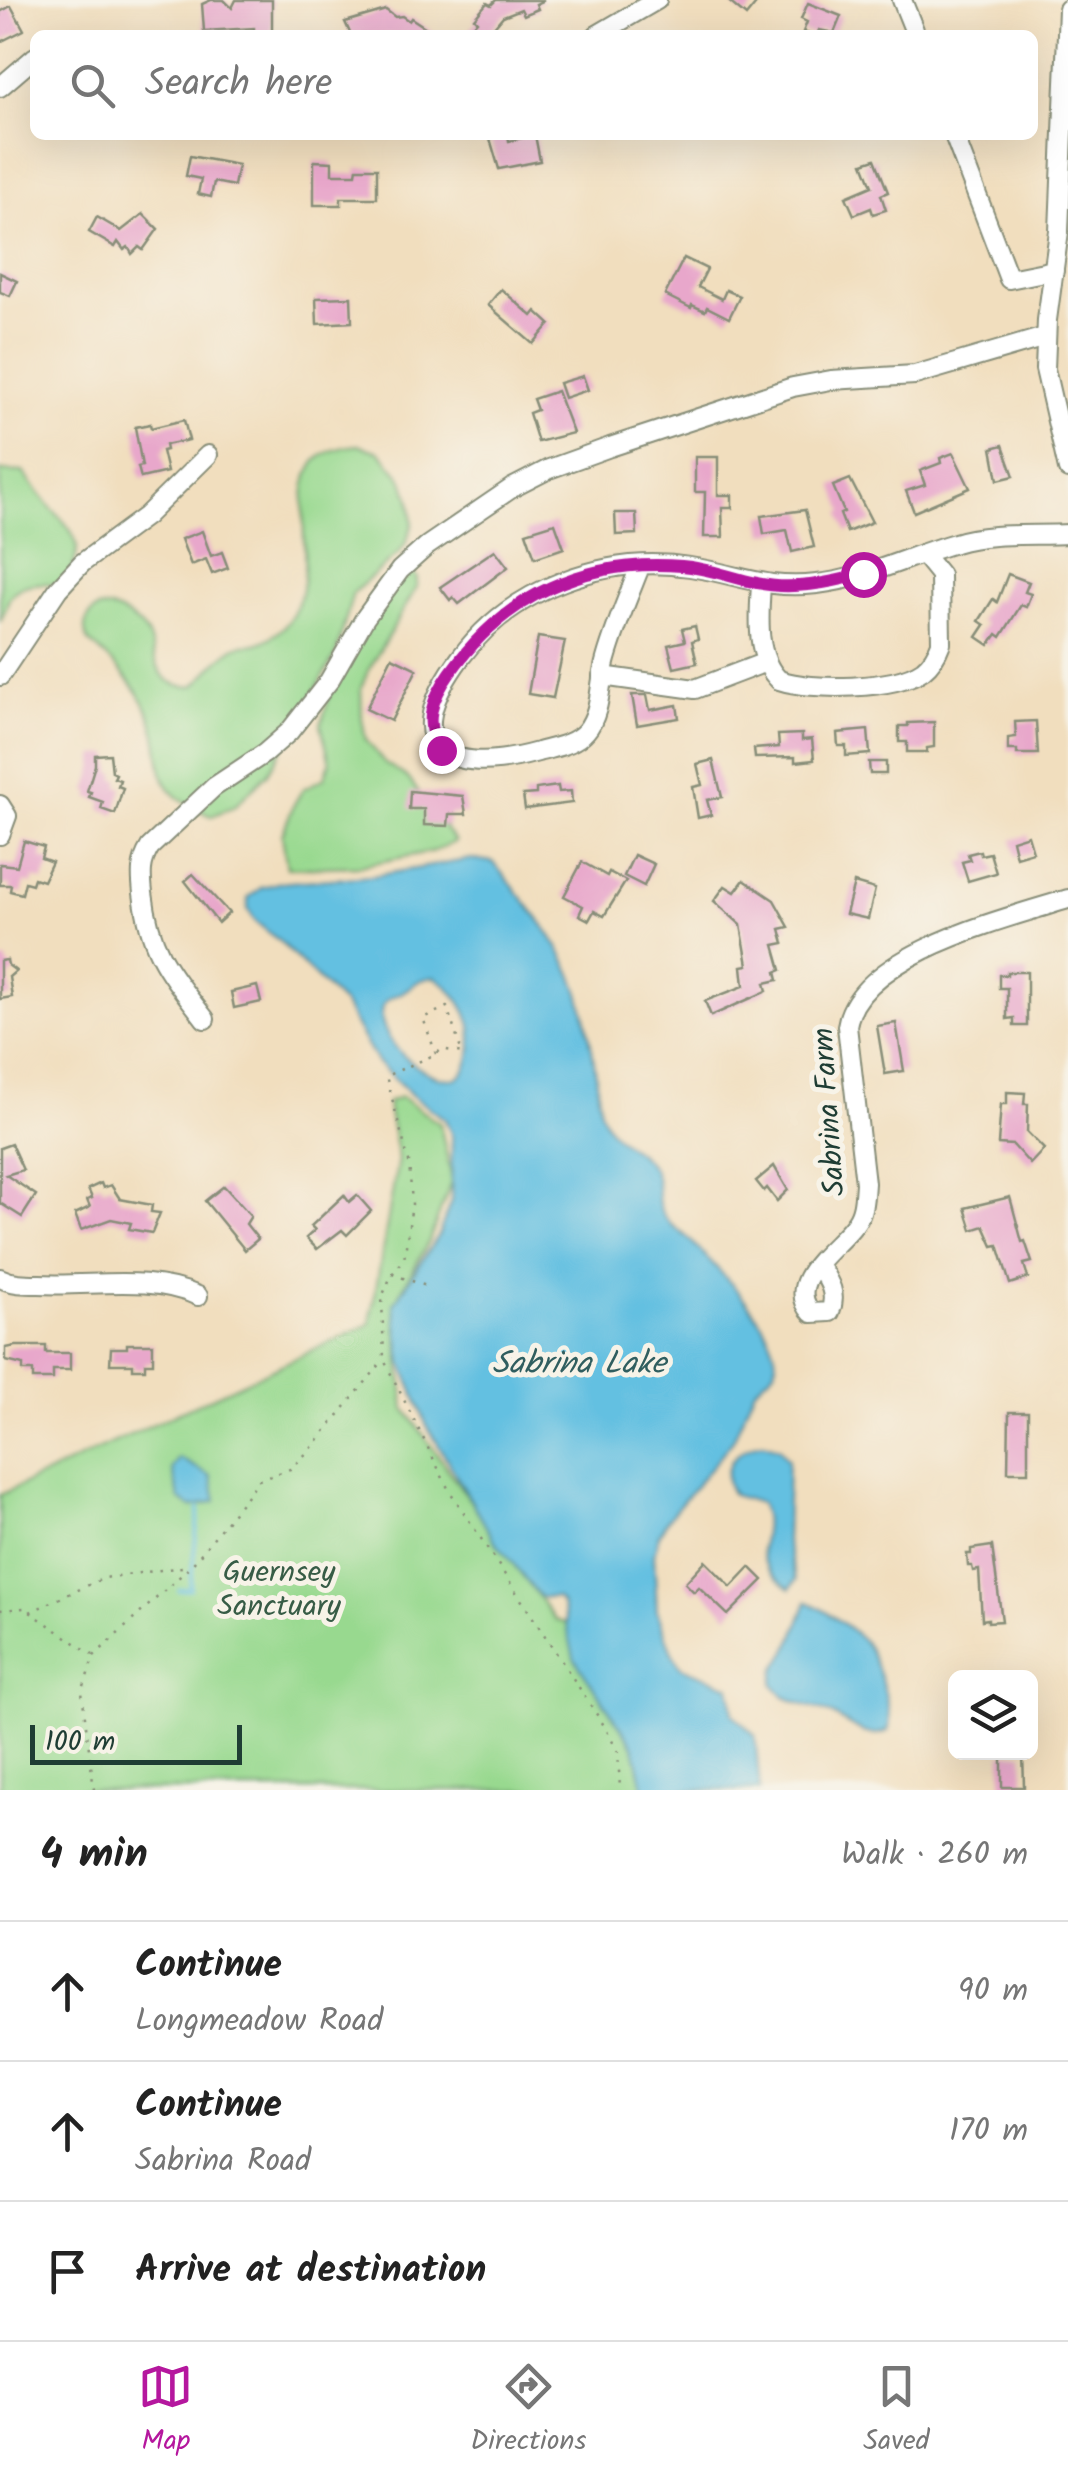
<!DOCTYPE html>
<meta charset="utf-8">
<style>
:root{--surface:#fff;--page:#f2f2f2;--text:#222;--muted:#767676;--line:#e0e0e0;--accent:#b5179e}
body{margin:0;font-family:Kalam,sans-serif;background:var(--page);color:var(--text)}
.controls{position:absolute;right:30px;bottom:30px;display:grid;overflow:hidden;border-radius:15px;box-shadow:0 10px 40px #0002}
.controls button{width:90px;height:90px;display:grid;place-items:center;padding:0;border:0;border-bottom:2px solid var(--line);background:var(--surface);color:var(--text);font:50px sans-serif}
.scale{position:absolute;left:30px;bottom:25px;width:212px;box-sizing:border-box;padding-left:10px;border:5px solid #1f3d34;border-top:0;font-size:28px;line-height:35px;white-space:nowrap;color:#1f3d34;-webkit-text-stroke:8px #f7f3e8;paint-order:stroke}
.stop{position:absolute;width:30px;height:30px;margin:-22px;border:8px solid #b5179e;border-radius:50%;background:#fff}
.stop.end{background:#b5179e;border-color:#fff;box-shadow:0 2px 10px #0008}
.list{margin:0;padding:0;list-style:none}
h2{display:flex;justify-content:space-between;align-items:center;height:130px;margin:0;padding:0 40px;font-size:42px}
h2 small{font-size:32px;font-weight:400;color:var(--muted)}
.list li{display:grid;grid-template-columns:65px 1fr auto;gap:30px;align-items:center;box-sizing:border-box;height:140px;padding:0 40px;border-top:2px solid var(--line)}
.list b{display:block;font-size:38px;white-space:nowrap}
.list p{margin:0;font-size:32px;white-space:nowrap;color:var(--muted)}
.list em{font-size:32px;font-style:normal;color:var(--muted)}
.icon{flex:none;width:55px;height:55px;fill:none;stroke:currentColor;stroke-width:2;stroke-linecap:round;stroke-linejoin:round}
.map{position:relative;flex:none;width:1068px;height:1790px;overflow:hidden}
.search{position:absolute;background:var(--surface);box-shadow:0 10px 40px #0002;left:30px;right:30px;top:30px;height:110px;display:flex;align-items:center;gap:25px;box-sizing:border-box;padding:0 35px;border-radius:15px;color:var(--muted);font-size:38px}
.sheet{height:550px;background:var(--surface)}
nav{display:flex;justify-content:space-around;align-items:center;box-sizing:border-box;height:140px;border-top:2px solid var(--line);background:var(--surface);font-size:28px;color:var(--muted)}
nav a{display:grid;justify-items:center;gap:5px}
nav .on{color:var(--accent)}
.map>svg:first-child{display:block}
.green{fill:#98d98f;stroke:#5c8b62;stroke-width:2.5}
.water{fill:#63c0e1;stroke:#417e8a;stroke-width:2.5;fill-rule:evenodd}
.lines{fill:none;stroke-linecap:round;stroke-linejoin:round}
.stream{stroke:#63c0e1;stroke-width:4}
.building{fill:#e8a7cb}
.minor-casing{stroke:#888e79;stroke-width:22}
.path{stroke:#888e79;stroke-width:2.5;stroke-dasharray:2.5 8;stroke-linecap:butt}
.minor{stroke:#fff;stroke-width:18}
.route{stroke:#b5179e;stroke-width:12}
.labels{text-anchor:middle;stroke-width:10;stroke-linejoin:round;paint-order:stroke}
.street-label{font-size:30px;fill:#1f3d34;stroke:#f7f3e8}
.park-label{font-size:30px;fill:#375c46;stroke:#f7f3e8}
.water-label{font-size:32px;font-style:italic;fill:#305e5f;stroke:#f7f3e8}
</style>
<div class="map">
<svg width="1068" height="1790" viewBox="0 0 1068 1790">
<rect width="100%" height="100%" fill="#f7f3e8"/>
<filter id="ink" filterUnits="userSpaceOnUse"><feTurbulence type="fractalNoise" baseFrequency=".01" numOctaves="2"/><feDisplacementMap in="SourceGraphic" scale="20" xChannelSelector="R" yChannelSelector="G"/><feConvolveMatrix kernelMatrix="1 2 1 2 8 2 1 2 1" color-interpolation-filters="sRGB"/></filter>
<filter id="wash" filterUnits="userSpaceOnUse"><feTurbulence type="fractalNoise" baseFrequency=".0048" numOctaves="4" result="noise"/><feDisplacementMap in="SourceGraphic" scale="40" xChannelSelector="R" yChannelSelector="G"/><feGaussianBlur stdDeviation="2.25" result="paint"/><feColorMatrix in="noise" values="0 0 0 0 0 0 0 0 0 0 0 0 0 0 0 0 0 1.4 0 .05"/><feComposite in="paint" operator="in"/></filter>
<g filter="url(#wash)">
<rect width="100%" height="100%" fill="#f1debe"/>
<g class="green">
<path d="M358 445 380 452 402 478 410 499 413 523 406 543 399 553 353 593 336 654 268 773 235 806 212 816C140 786 172 765 148 711 136 683 111 660 88 641 84 633 83 626 88 618 102 595 136 618 147 634 153 645 153 660 160 671 167 683 181 688 194 686 208 674 218 658 234 648 241 643 248 646 256 644 267 641 281 631 288 622 323 576 287 501 315 462 324 451 344 446 358 445Z"/>
<path d="M0 471 23 472C33 485 42 498 53 510 81 538 85 551 62 586 46 582 18 581 9 599 6 606 4 614 0 622Z"/>
<path d="M405 571H412L417 578 416 588 368 671 361 688 362 718 366 740 385 763 408 778 455 842 434 851 359 866 287 868 282 835 294 804 303 789 324 778 330 763 321 725 329 696 377 596Z"/>
<path d="M401 1097 440 1124 452 1180 429 1241 394 1304 405 1409 555 1620 577 1627 642 1752 653 1790H0V1495L370 1324 398 1159 387 1102Z"/>
</g>
<g class="water">
<path d="M472 859 493 862C525 902 564 943 579 993 589 1028 597 1073 600 1110 613 1146 632 1141 651 1166 662 1181 653 1203 665 1217 671 1226 680 1231 688 1238 713 1265 785 1331 775 1370L754 1390 733 1440 668 1519 658 1537 654 1555 657 1611 672 1653 681 1667 730 1686 733 1714 755 1735 760 1790H644L634 1747 574 1658 562 1604 557 1598 540 1597 494 1540 426 1424 402 1362 394 1304 439 1234 451 1201 452 1136 445 1119 413 1096 377 1062 344 1005 279 941 255 921 248 909V898L261 888 277 883 373 876ZM435 977C450 987 462 1001 469 1019 475 1033 473 1079 450 1079 421 1079 373 1037 383 1006 386 997 394 997 401 993 414 985 419 978 435 977Z"/>
<path d="M763 1443 779 1448 788 1460 786 1542 796 1580 790 1589C738 1552 777 1538 760 1503L733 1495C716 1469 737 1447 763 1443Z"/>
<path d="M179 1458 211 1476 216 1501 192 1507 180 1500 172 1469Z"/>
<path d="M807 1602C818 1605 857 1632 864 1642 875 1656 895 1714 888 1731 862 1743 845 1717 821 1710 799 1703 788 1703 773 1684L775 1670 791 1644Z"/>
</g>
<g class="lines">
<path class="stream" d="M179 1590 190 1589 199 1508"/>
</g>
<g id="blocks">
<g class="building">
<path d="M211 0H224L232 8 236 0H272V35H254V28L204 31 202 4Z"/>
<path d="M496 0H543V1L536 4 538 9 524 15 521 9 503 16 487 35H475L469 30 477 21 474 18 487 3 491 5Z"/>
<path d="M727 0H759L746 16Z"/>
<path d="M808 3 841 16 834 33 819 30 817 35H812L803 32 807 22 801 19Z"/>
<path d="M11 6 24 30 0 42V12Z"/>
<path d="M386 10 395 17 402 16 409 21 411 18 437 35H351L345 22Z"/>
<path d="M489 135H508L509 141 535 135 540 161 499 169Z"/>
<path d="M190 156 238 165 234 186 214 182 211 197 198 194 201 179 186 176Z"/>
<path d="M875 159 888 192 881 195 886 210 873 214 871 208 854 215 846 197 872 186 863 163Z"/>
<path d="M314 161 332 162V174H356L357 168H377V198H341V205H314Z"/>
<path d="M143 214 158 229 143 250 139 247 132 254 128 247 124 250 118 242 115 247 89 232 97 217 121 231Z"/>
<path d="M684 258 707 269 698 287 722 299 726 290 740 296 729 318 707 307 705 311 692 305 691 308 665 295Z"/>
<path d="M0 273 17 281 10 296 0 292Z"/>
<path d="M501 289 532 316 536 311 550 324 533 344 488 305Z"/>
<path d="M351 297 352 322 317 324 316 298Z"/>
<path d="M583 376 588 390 564 398 559 383Z"/>
<path d="M557 391 573 433 538 442 529 413 537 410 533 399Z"/>
<path d="M184 420 189 440 165 445 166 450 162 451 167 472 141 478 138 467 142 466 135 427 150 424 151 428Z"/>
<path d="M1003 445 1014 476 998 480 992 448Z"/>
<path d="M953 453 970 488 914 512 906 491 925 485 920 471 941 463 940 458Z"/>
<path d="M695 457H718V495H732V508H722L723 537H704L705 492H695Z"/>
<path d="M850 479 872 522 847 532 840 514 844 512 833 486Z"/>
<path d="M805 510 814 547 792 552 787 530 764 534 761 516Z"/>
<path d="M615 513H636L637 534 616 535Z"/>
<path d="M555 523 564 548 535 558 526 532Z"/>
<path d="M202 531 211 556 222 552 228 568 212 574 206 559 191 565 181 539Z"/>
<path d="M495 550 508 567 459 604 453 597 450 600 440 587Z"/>
<path d="M1008 574 1029 582 1025 592 1031 594 1026 607 1021 605 1001 637 997 634 989 645 977 637 985 625 979 621 993 599 997 602Z"/>
<path d="M695 626 698 639 692 641 697 663 674 668 668 645 685 641 682 629Z"/>
<path d="M538 637 565 641 553 698 528 694Z"/>
<path d="M392 657 417 669 391 721 366 709Z"/>
<path d="M632 695H647L650 710 677 705 679 718 637 725Z"/>
<path d="M1036 721 1038 754H1017V750H1008V738L1016 737 1015 722Z"/>
<path d="M934 722V747L927 748V752H907V742H899V726H908V723Z"/>
<path d="M868 730 870 754 846 756V746H838L837 733Z"/>
<path d="M802 734V740L812 739 814 760 795 762V757L755 758 754 749 779 747 778 735Z"/>
<path d="M110 754 112 772 116 774 114 778 120 780 118 786 123 788 115 814 101 809 103 802 89 797 91 792 87 791 95 765V755Z"/>
<path d="M713 760 722 797 707 800 711 815 698 818 693 787 702 785 697 764Z"/>
<path d="M869 762H886V774H870Z"/>
<path d="M558 786 559 792 571 791 572 803 525 809 523 795 536 794V789Z"/>
<path d="M410 791 463 796 466 814H449L448 826 424 825V809H409Z"/>
<path d="M1028 835 1033 852 1016 857 1012 840Z"/>
<path d="M24 841 44 847 41 858 52 862 43 881 34 878 32 884 25 882 22 894 10 891 11 885H0V864L17 866Z"/>
<path d="M980 851 981 855 990 853 996 873 968 881 962 862 970 860 968 854Z"/>
<path d="M634 855 654 864 644 886 624 876Z"/>
<path d="M582 862 607 876 609 872 626 881 604 916 594 911 589 920 579 915 583 906 564 896Z"/>
<path d="M193 874 229 913 218 923 185 881Z"/>
<path d="M744 880 774 900 789 927 780 929 784 943 774 945 781 970 776 972 778 980 765 983 767 991 711 1016 705 1001 744 986 742 966 748 965 741 925 714 901 725 886 735 892Z"/>
<path d="M854 883 875 889 868 919 846 914Z"/>
<path d="M7 960 8 965 16 971 9 977 12 997 0 999V961Z"/>
<path d="M1007 972H1027V1026H1014V1018L1007 1019V988H999V975H1007Z"/>
<path d="M257 986 261 1002 234 1008 231 992Z"/>
<path d="M896 1023 904 1071 885 1074 877 1026Z"/>
<path d="M1007 1092 1025 1093 1024 1104H1028L1027 1132 1044 1149 1030 1164 1013 1145 998 1144 1001 1104H1007Z"/>
<path d="M11 1144 23 1170 6 1175 36 1195 22 1217 0 1203V1148Z"/>
<path d="M774 1166 788 1190 777 1201 767 1188 764 1191 756 1181Z"/>
<path d="M101 1183 103 1188 111 1185 120 1199 152 1205 151 1212 160 1213 152 1233 129 1229 131 1223 111 1219 81 1230 75 1214 90 1207 87 1200 92 1198 88 1189Z"/>
<path d="M224 1186 251 1216 246 1224 258 1239 245 1250 205 1201Z"/>
<path d="M344 1195 349 1202 357 1195 371 1211 347 1235 342 1230 317 1249 306 1238 315 1230 311 1226Z"/>
<path d="M1010 1197 1022 1242 1025 1241 1032 1262 1024 1264 1028 1278 1010 1284 998 1245 993 1246 984 1226 972 1230 965 1208Z"/>
<path d="M127 1344H153V1363H145V1369H133V1364H110L111 1348H127Z"/>
<path d="M16 1346H46V1353H70V1370H53V1379H33V1371H23V1365L6 1361V1348Z"/>
<path d="M1009 1412H1028V1472H1008Z"/>
<path d="M992 1546 1002 1621 988 1622V1619L982 1620 979 1570 973 1571 972 1566H968L967 1554H971V1549Z"/>
<path d="M705 1561 731 1587 750 1567 763 1580 728 1615 699 1587 694 1592 685 1583Z"/>
<path d="M1023 1753 1024 1787H1002V1754Z"/>
</g>
</g>
</g>
<g filter="url(#ink)">
<use href="#blocks" fill-opacity="0" stroke="#888e79" stroke-width="2.5"/>
<g class="lines">
<g class="minor-casing">
<g id="minor">
<path d="M902 0 916 35"/>
<path d="M1068 9 1059 231 1047 320 1045 369 1068 469"/>
<path d="M597 35 657 0"/>
<path d="M0 87 35 57"/>
<path d="M954 135 1009 279 1054 270"/>
<path d="M640 567C628 597 615 627 606 659 599 682 602 712 586 731 574 745 554 747 538 752 445 778 395 746 461 657 512 588 606 554 690 567 738 574 765 590 817 584 865 579 909 556 955 543 990 532 1032 536 1068 534"/>
<path d="M761 585C759 616 755 657 779 680 812 691 894 690 923 670 932 663 937 654 941 643L940 575 923 554"/>
<path d="M0 676 58 589 82 563 146 516 208 455"/>
<path d="M602 676 695 689 766 662"/>
<path d="M0 805 7 816 0 835"/>
<path d="M205 1019C170 973 150 953 143 893 141 875 140 863 150 847L214 787 265 753 289 732 329 681 365 618 400 570 427 546 512 488 549 469 610 447 793 387 831 380 915 375 1045 337"/>
<path d="M818 1264C828 1280 838 1293 830 1312L812 1313C782 1280 840 1247 856 1222 864 1211 864 1196 865 1183L847 1026C858 954 1008 918 1068 899"/>
<path d="M0 1278C12 1284 25 1284 39 1284 91 1287 150 1274 198 1296"/>
</g>
</g>
<g class="path">
<path d="M436 1054 423 1018 447 1007 462 1053 442 1049 436 1054 386 1076 409 1162 412 1204 404 1260 392 1274 382 1297 384 1360 449 1490 605 1727 618 1752 620 1790"/>
<path d="M392 1274 429 1287"/>
<path d="M0 1610 24 1608 93 1655"/>
<path d="M30 1612 104 1578 189 1566"/>
<path d="M94 1790 82 1692 94 1656 191 1566 259 1480 290 1469 310 1450 382 1362"/>
</g>
<use href="#minor" class="minor"/>
</g>
</g>
<g class="lines" filter="url(#ink)">
<path class="route" d="M441 750C421 724 433 697 450 673 505 595 586 558 682 566 708 568 732 578 757 583 791 591 830 583 863 574"/>
</g>
<g class="labels">
<g class="street-label">
<text transform="translate(828 1112) rotate(-94)" y="10">Sabrina Farm</text>
</g>
<g class="park-label">
<text x="279" y="1581">Guernsey<tspan x="279" dy="34">Sanctuary</tspan></text>
</g>
<g class="water-label">
<text x="579" y="1373">Sabrina Lake</text>
</g>
</g>
</svg>
<div class="controls">
<button><svg class="icon" aria-label="layers" viewBox="0 0 24 24"><path d="M12 4l9 5-9 5-9-5zM3 14l9 5 9-5"/></svg></button>
</div>
<div class="scale">100 m</div>
<div class="stop" style="left:863px;top:574px"></div>
<div class="stop end" style="left:441px;top:750px"></div>
<div class="search"><svg class="icon" aria-label="search" viewBox="0 0 24 24"><circle cx="10" cy="10" r="6"/><path d="M15 15l6 6"/></svg>Search here</div>
</div>
<section class="sheet">
<h2>4 min<small>Walk · 260 m</small></h2>
<ul class="list">
<li><svg class="icon" aria-label="ahead" viewBox="0 0 24 24"><path d="M12 20V5M6 11l6-6 6 6"/></svg><div><b>Continue</b><p>Longmeadow Road</p></div><em>90 m</em></li>
<li><svg class="icon" aria-label="ahead" viewBox="0 0 24 24"><path d="M12 20V5M6 11l6-6 6 6"/></svg><div><b>Continue</b><p>Sabrina Road</p></div><em>170 m</em></li>
<li><svg class="icon" aria-label="arrive" viewBox="0 0 24 24"><path d="M6 21V4h12l-3 4 3 4H6"/></svg><div><b>Arrive at destination</b></div></li>
</ul>
</section>
<nav>
<a class="on"><svg class="icon" aria-label="map" viewBox="0 0 24 24"><path d="M3 6l6-2 6 2 6-2v14l-6 2-6-2-6 2zM9 4v14M15 6v14"/></svg>Map</a>
<a><svg class="icon" aria-label="directions" viewBox="0 0 24 24"><path d="M12 3l9 9-9 9-9-9zM9 14v-3h6M13 9l2 2-2 2"/></svg>Directions</a>
<a><svg class="icon" aria-label="saved" viewBox="0 0 24 24"><path d="M7 4h10v16l-5-4-5 4z"/></svg>Saved</a>
</nav>
